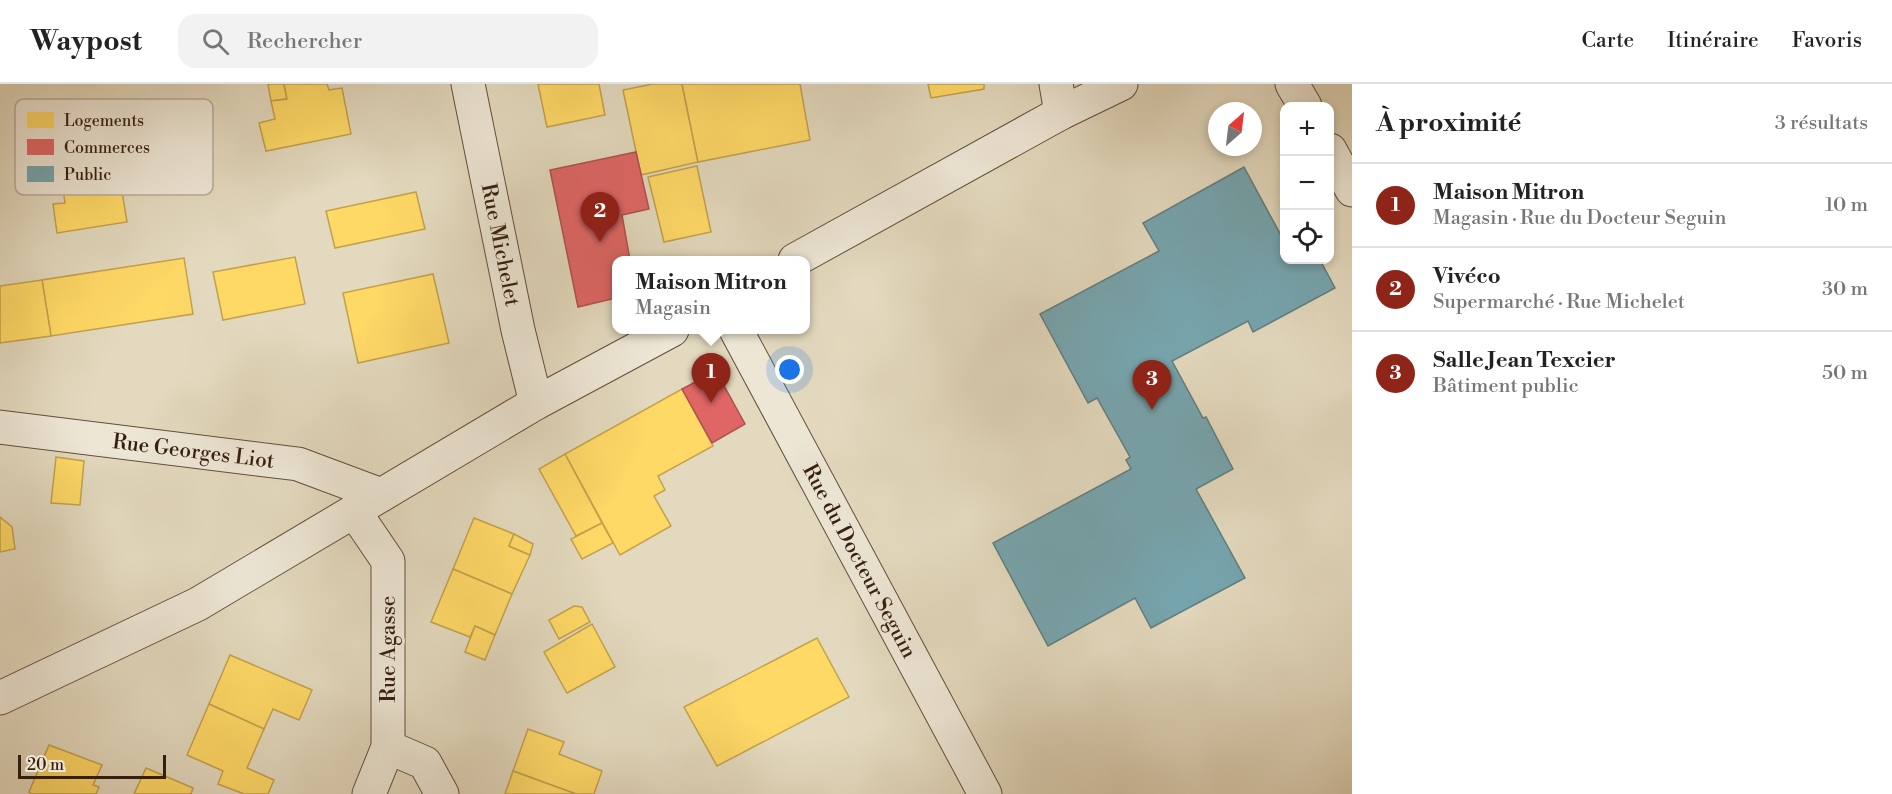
<!DOCTYPE html>
<html lang="fr">
<meta charset="utf-8">
<style>
:root{--surface:#fff;--page:#f2f2f2;--text:#222;--muted:#767676;--line:#e0e0e0;--accent:#8f2418}
body{margin:0;font-family:"Libre Bodoni",serif;background:var(--page);color:var(--text)}
.controls{position:absolute;right:18px;top:18px;display:grid;overflow:hidden;border-radius:12px;box-shadow:0 3px 9px #0003}
.controls button{width:54px;height:54px;display:grid;place-items:center;padding:0;border:0;border-bottom:2px solid var(--line);background:var(--surface);color:var(--text);font:30px sans-serif}
.compass{position:absolute;left:1208px;top:18px;width:54px;height:54px;border-radius:50%;background:var(--surface);box-shadow:0 3px 9px #0003;rotate:28deg}
.scale{position:absolute;left:18px;bottom:15px;width:148px;box-sizing:border-box;padding-left:6px;border:3px solid #361f0f;border-top:0;font-size:16px;line-height:21px;white-space:nowrap;color:#361f0f;-webkit-text-stroke:4px #ede6d5;paint-order:stroke}
.you{position:absolute;left:790px;top:286px;width:21px;height:21px;margin:-15px;border:4px solid #fff;border-radius:50%;background:#1a73e8;box-shadow:0 0 0 9px #1a73e833}
.badge{display:grid;place-items:center;width:39px;height:39px;border-radius:50%;background:var(--accent);color:#fff;font-size:20px;font-weight:700}
.pin{position:absolute;translate:-50% -50px;filter:drop-shadow(0 2px 3px #0008)}
.pin::after{content:'';position:absolute;top:32px;width:21px;height:18px;background:inherit;clip-path:polygon(0 0,100% 0,50% 100%)}
.popup{position:absolute;left:612px;top:172px;width:198px;height:78px;box-sizing:border-box;display:grid;place-content:center;border-radius:12px;background:var(--surface);filter:drop-shadow(0 2px 4px #0005);font-size:20px;white-space:nowrap;color:var(--muted)}
.popup b{font-size:22px;color:var(--text)}
.popup::after{content:'';position:absolute;left:50%;top:100%;margin-left:-12px;border:12px solid transparent;border-top-color:var(--surface)}
.list{margin:0;padding:0;list-style:none}
h2{display:flex;justify-content:space-between;align-items:center;height:78px;margin:0;padding:0 24px;font-size:26px}
h2 small{font-size:20px;font-weight:400;color:var(--muted)}
.list li{display:grid;grid-template-columns:39px 1fr auto;gap:18px;align-items:center;box-sizing:border-box;height:84px;padding:0 24px;border-top:2px solid var(--line)}
.list b{display:block;font-size:22px;white-space:nowrap}
.list p{margin:0;font-size:20px;white-space:nowrap;color:var(--muted)}
.list em{font-size:20px;font-style:normal;color:var(--muted)}
.icon{flex:none;width:33px;height:33px;fill:none;stroke:currentColor;stroke-width:2;stroke-linecap:round;stroke-linejoin:round}
.map{position:relative;flex:none;width:1352px;height:710px;overflow:hidden}
header{display:flex;align-items:center;gap:36px;box-sizing:border-box;height:84px;padding:0 30px;background:var(--surface);border-bottom:2px solid var(--line)}
header strong{font-size:28px}
nav{display:flex;gap:33px;margin-inline-start:auto;font-size:21px}
.search{width:420px;height:54px;background:var(--page);display:flex;align-items:center;gap:15px;box-sizing:border-box;padding:0 21px;border-radius:18px;color:var(--muted);font-size:22px}
main{display:flex}
aside{flex:1;background:var(--surface)}
.map>svg:first-child{display:block}
.homes{fill:#ffd966;stroke:#c3a14c;stroke-width:1.5}
.shops{fill:#e06666;stroke:#ad514c;stroke-width:1.5}
.public{fill:#76a5af;stroke:#637d7f;stroke-width:1.5}
.lines{fill:none;stroke-linecap:round;stroke-linejoin:round}
.minor-casing{stroke:#614e3b;stroke-width:35}
.tertiary-casing{stroke:#614e3b;stroke-width:35}
.minor{stroke:#ede6d5;stroke-width:33}
.tertiary{stroke:#ede6d5;stroke-width:33}
.labels{text-anchor:middle;stroke-width:6;stroke-linejoin:round;paint-order:stroke}
.street-label{font-size:21px;fill:#361f0f;stroke:#ede6d5}
.key{fill:#ede6d5;stroke:#b6aa9a;stroke-width:1.5}
.key-label{font-size:16px;fill:#361f0f}
</style>
<header>
<strong>Waypost</strong>
<div class="search"><svg class="icon" aria-label="search" viewBox="0 0 24 24"><circle cx="10" cy="10" r="6"/><path d="M15 15l6 6"/></svg>Rechercher</div>
<nav><a>Carte</a><a>Itinéraire</a><a>Favoris</a></nav>
</header>
<main>
<div class="map">
<svg width="1352" height="710" viewBox="0 0 1352 710">
<rect width="100%" height="100%" fill="#e3d9be"/>
<filter id="stains"><feTurbulence type="fractalNoise" baseFrequency=".00333" numOctaves="4"/><feColorMatrix values="0 0 0 0 .2 0 0 0 0 .09 0 0 0 0 .02 0 0 0 .5 -.17"/></filter>
<radialGradient id="worn" r=".72"><stop offset=".6" stop-color="#630" stop-opacity="0"/><stop offset="1" stop-color="#630" stop-opacity=".3"/></radialGradient>
<g class="homes">
<path d="M268 0H284L287 15 271 17Z"/>
<path d="M284 0H327L329 6 342 4 351 50 266 67 259 39 275 35 271 17 287 15Z"/>
<path d="M538 0H599L605 31 547 43Z"/>
<path d="M653 0H682L698 78 641 91 623 6Z"/>
<path d="M682 0H800L810 56 698 78Z"/>
<path d="M928 0H984V5L931 14Z"/>
<path d="M125 37 134 93 120 95 127 138 57 149 53 120 65 119 58 69 84 65 80 44Z"/>
<path d="M697 82 711 148 664 158 648 93Z"/>
<path d="M416 108 425 145 335 164 326 127Z"/>
<path d="M295 173 305 220 223 236 213 188Z"/>
<path d="M184 174 193 230 51 252 42 196Z"/>
<path d="M433 190 449 259 358 279 343 209Z"/>
<path d="M42 196 51 252 0 259V202Z"/>
<path d="M682 305 713 362 658 392 665 406 654 412 671 442 620 471 565 370Z"/>
<path d="M565 370 602 439 576 452 539 385Z"/>
<path d="M56 373 84 377 80 421 51 419Z"/>
<path d="M0 433 12 443 15 465 0 468Z"/>
<path d="M474 434 514 450 509 462 530 471 512 510 453 485Z"/>
<path d="M602 439 613 459 582 475 571 455Z"/>
<path d="M514 450 533 460 530 471 509 462Z"/>
<path d="M453 485 512 510 495 551 475 542 470 553 431 538Z"/>
<path d="M574 522 582 523 590 538 559 555 549 536Z"/>
<path d="M592 540 615 583 567 609 544 568Z"/>
<path d="M475 542 495 551 485 576 465 568Z"/>
<path d="M817 554 849 613 717 682 684 623Z"/>
<path d="M230 571 312 606 299 636 273 625 264 645 209 620Z"/>
<path d="M209 620 264 645 247 684 274 696 268 710H244L218 700 223 687 187 671Z"/>
<path d="M528 645 564 658 559 670 602 687 594 710H576L513 687Z"/>
<path d="M49 661 102 681 93 701 99 703 96 710H32L29 708Z"/>
<path d="M146 684 193 704 191 710H134Z"/>
<path d="M513 687 576 710H505Z"/>
</g>
<g class="shops">
<path d="M636 68 649 125 622 131 630 176H616V214L578 223 550 86Z"/>
<path d="M716 287 745 340 712 359 682 305Z"/>
</g>
<path class="public" d="M1244 83 1284 157V176H1320L1335 204 1253 248 1248 237 1172 277 1203 334 1206 333 1233 385 1196 405 1245 494 1151 544 1135 514 1048 562 993 459 1131 385 1126 376 1130 373 1097 314 1088 319 1040 230 1159 167 1143 139Z"/>
<g class="lines">
<g class="minor-casing">
<g id="minor">
<path id="s1" d="M468 0 518 246 536 319"/>
<path d="M1056 0 1061 29"/>
<path d="M1292 0 1305 22"/>
<path d="M1330 66 1352 106"/>
<path id="s2" d="M736 246 985 710"/>
<path id="s3" d="M0 343 298 380 381 411"/>
<path d="M354 427 388 477V663L369 710"/>
<path d="M388 663 425 679 442 710"/>
</g>
</g>
<g class="tertiary-casing">
<g id="tertiary">
<path d="M795 176 1061 29 1121 0"/>
<path d="M0 614 198 520 536 319 672 246"/>
</g>
</g>
<use href="#minor" class="minor"/>
<use href="#tertiary" class="tertiary"/>
</g>
<g class="labels">
<g class="street-label">
<text dy="7" stroke="none"><textPath href="#s1" startOffset="164">Rue Michelet</textPath></text>
<text dy="7" stroke="none"><textPath href="#s3" startOffset="195">Rue Georges Liot</textPath></text>
<text dy="7" stroke="none"><textPath href="#s2" startOffset="262">Rue du Docteur Seguin</textPath></text>
<text transform="translate(388 565) rotate(-90)" y="7">Rue Agasse</text>
</g>
</g>
<rect x="15" y="15" width="198" height="96" rx="9" class="key"/>
<rect x="27" y="28" width="27" height="16" fill="#ffd966"/>
<rect x="27" y="55" width="27" height="16" fill="#e06666"/>
<rect x="27" y="82" width="27" height="16" fill="#76a5af"/>
<g class="key-label">
<text x="64" y="42">Logements</text>
<text x="64" y="69">Commerces</text>
<text x="64" y="96">Public</text>
</g>
<rect width="100%" height="100%" filter="url(#stains)"/>
<rect width="100%" height="100%" fill="url(#worn)"/>
</svg>
<div class="controls">
<button>+</button>
<button>−</button>
<button><svg class="icon" aria-label="locate" viewBox="0 0 24 24"><circle cx="12" cy="12" r="6"/><path d="M12 2v4M12 18v4M2 12h4M18 12h4"/></svg></button>
</div>
<svg class="compass" viewBox="-18 -18 36 36"><path d="M0-13l5 13h-10z" fill="#e53935"/><path d="M0 13l5-13h-10z" fill="#767676"/></svg>
<div class="scale">20 m</div>
<div class="you"></div>
<div class="pin badge" style="left:711px;top:319px">1</div>
<div class="popup"><b>Maison Mitron</b>Magasin</div>
<div class="pin badge" style="left:600px;top:158px">2</div>
<div class="pin badge" style="left:1152px;top:326px">3</div>
</div>
<aside>
<h2>À proximité<small>3 résultats</small></h2>
<ul class="list">
<li><span class="badge">1</span><div><b>Maison Mitron</b><p>Magasin · Rue du Docteur Seguin</p></div><em>10 m</em></li>
<li><span class="badge">2</span><div><b>Vivéco</b><p>Supermarché · Rue Michelet</p></div><em>30 m</em></li>
<li><span class="badge">3</span><div><b>Salle Jean Texcier</b><p>Bâtiment public</p></div><em>50 m</em></li>
</ul>
</aside>
</main>
